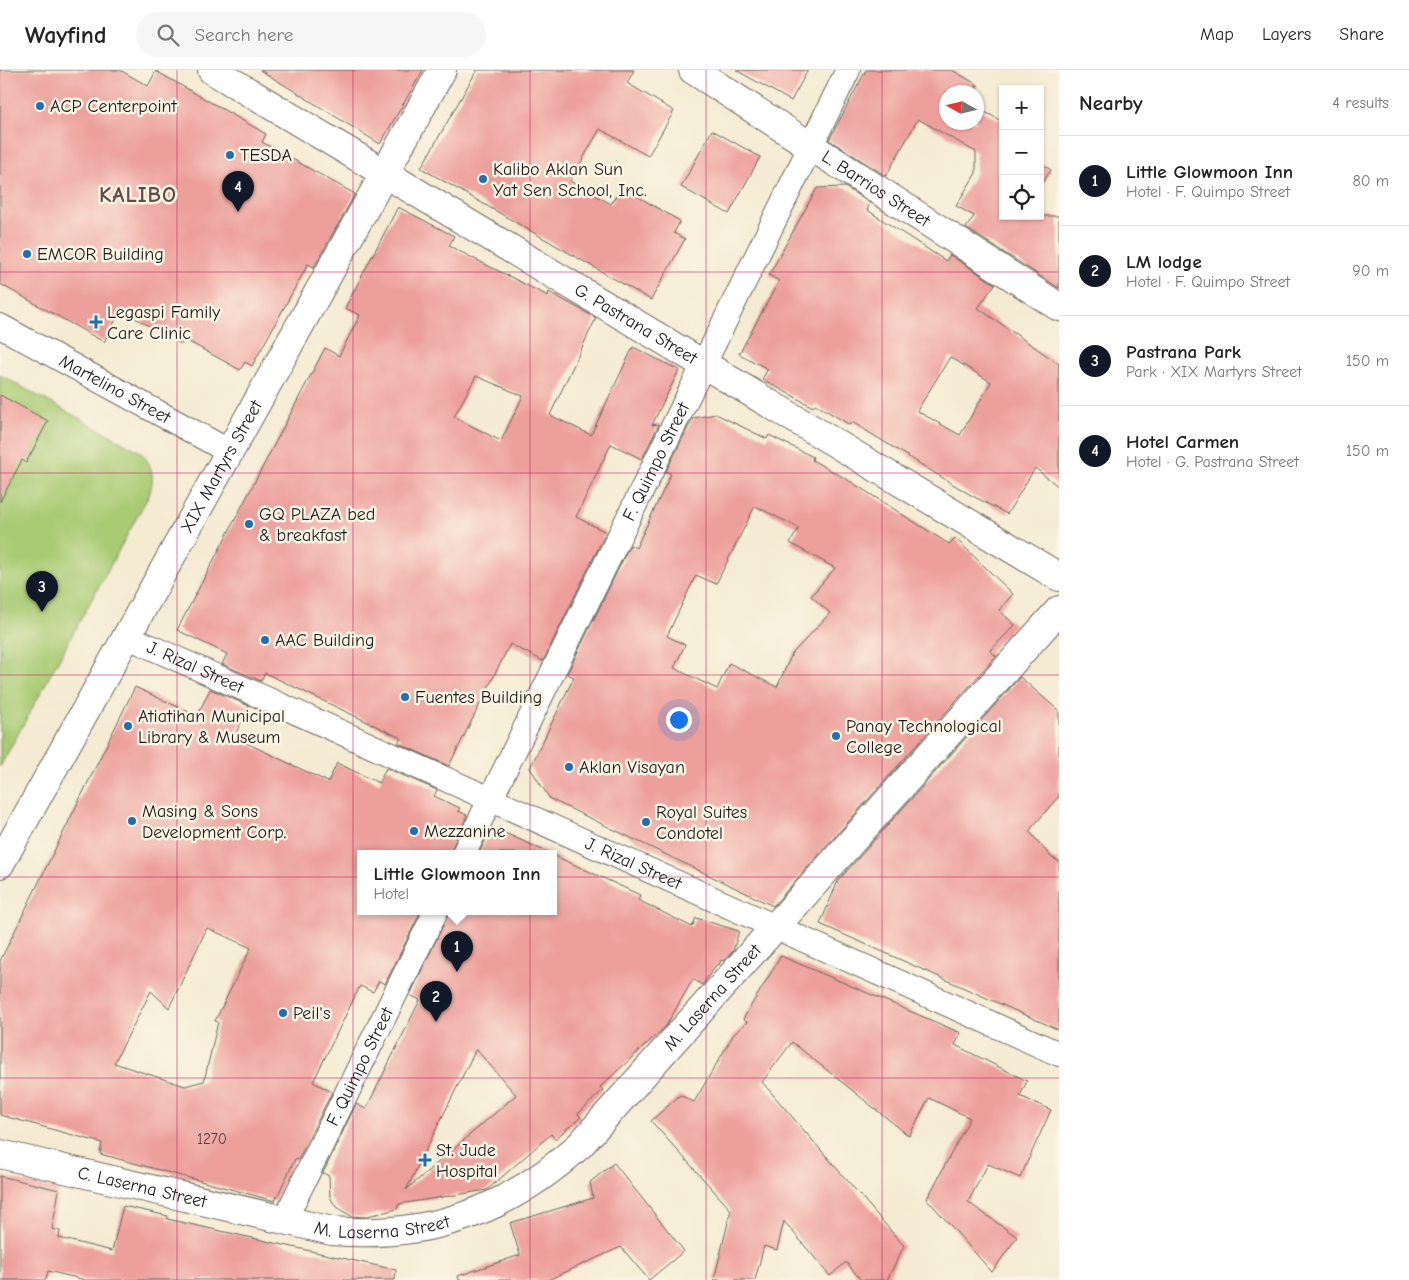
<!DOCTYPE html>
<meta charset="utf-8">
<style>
:root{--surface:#fff;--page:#f6f6f6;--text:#222;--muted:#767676;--line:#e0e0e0;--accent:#111827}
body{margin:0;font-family:"Comic Neue",sans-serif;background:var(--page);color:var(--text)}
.controls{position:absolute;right:15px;top:15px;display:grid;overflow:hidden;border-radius:0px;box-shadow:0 1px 4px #0004}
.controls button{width:45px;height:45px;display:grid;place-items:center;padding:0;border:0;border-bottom:1px solid var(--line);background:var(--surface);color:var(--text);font:25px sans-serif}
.compass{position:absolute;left:939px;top:15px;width:45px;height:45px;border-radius:50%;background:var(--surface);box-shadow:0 1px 4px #0004;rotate:278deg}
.you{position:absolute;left:678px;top:649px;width:18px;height:18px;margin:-12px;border:4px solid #fff;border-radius:50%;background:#1a73e8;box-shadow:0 0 0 8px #1a73e833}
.badge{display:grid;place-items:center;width:32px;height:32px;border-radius:50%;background:var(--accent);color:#fff;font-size:16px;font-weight:700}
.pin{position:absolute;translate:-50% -41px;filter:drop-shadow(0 1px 2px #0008)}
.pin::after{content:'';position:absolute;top:26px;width:18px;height:15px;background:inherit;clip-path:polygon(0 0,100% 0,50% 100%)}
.popup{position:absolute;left:357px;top:780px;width:200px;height:65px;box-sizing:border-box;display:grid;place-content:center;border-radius:0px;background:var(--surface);filter:drop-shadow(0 1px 4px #0005);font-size:16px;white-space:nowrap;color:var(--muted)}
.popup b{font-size:19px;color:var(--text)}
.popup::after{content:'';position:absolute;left:50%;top:100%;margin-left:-10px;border:10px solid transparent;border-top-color:var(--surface)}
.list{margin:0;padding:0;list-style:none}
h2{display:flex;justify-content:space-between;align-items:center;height:65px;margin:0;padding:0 20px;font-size:21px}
h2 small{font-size:16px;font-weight:400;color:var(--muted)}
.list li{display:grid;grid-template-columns:32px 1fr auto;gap:15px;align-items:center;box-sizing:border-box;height:90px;padding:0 20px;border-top:1px solid var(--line)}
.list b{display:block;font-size:19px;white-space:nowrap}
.list p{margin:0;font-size:16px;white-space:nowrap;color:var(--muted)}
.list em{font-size:16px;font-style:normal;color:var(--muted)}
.icon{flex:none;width:28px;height:28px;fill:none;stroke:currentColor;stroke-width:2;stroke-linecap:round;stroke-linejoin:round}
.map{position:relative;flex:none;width:1059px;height:1210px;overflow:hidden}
header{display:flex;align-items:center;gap:30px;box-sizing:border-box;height:70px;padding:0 25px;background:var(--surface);border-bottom:1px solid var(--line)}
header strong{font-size:24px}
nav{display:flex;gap:28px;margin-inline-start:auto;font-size:18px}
.search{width:350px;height:45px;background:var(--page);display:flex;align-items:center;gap:12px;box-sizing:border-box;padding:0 18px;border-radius:28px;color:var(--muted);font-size:19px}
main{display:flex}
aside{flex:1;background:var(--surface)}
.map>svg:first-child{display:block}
.green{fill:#a9cb73;stroke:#627448}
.building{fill:#ed9f9b;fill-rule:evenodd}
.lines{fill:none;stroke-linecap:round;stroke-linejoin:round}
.minor-casing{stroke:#68645c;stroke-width:26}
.tertiary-casing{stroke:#68645c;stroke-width:30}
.minor{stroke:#fff;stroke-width:24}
.tertiary{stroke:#fff;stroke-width:28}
.grid{fill:none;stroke:#c2185b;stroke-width:1;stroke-opacity:0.55}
.poi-dot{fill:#1f6fb2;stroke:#fcf5e5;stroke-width:2}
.labels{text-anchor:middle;stroke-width:5;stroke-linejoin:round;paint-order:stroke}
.number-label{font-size:15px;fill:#503d3c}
.poi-label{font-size:18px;fill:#1c1c1c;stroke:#fcf5e5;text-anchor:start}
.street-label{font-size:18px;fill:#1c1c1c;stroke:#fcf5e5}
.district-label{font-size:22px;font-weight:bold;letter-spacing:1px;fill:#654a48;stroke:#fcf5e5}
</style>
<header>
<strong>Wayfind</strong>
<div class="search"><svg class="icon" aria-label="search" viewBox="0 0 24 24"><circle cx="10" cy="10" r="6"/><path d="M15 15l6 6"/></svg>Search here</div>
<nav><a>Map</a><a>Layers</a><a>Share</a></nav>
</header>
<main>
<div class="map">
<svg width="1059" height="1210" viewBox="0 0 1059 1210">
<rect width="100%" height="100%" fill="#fcf5e5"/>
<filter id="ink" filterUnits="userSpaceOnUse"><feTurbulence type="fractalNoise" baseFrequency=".02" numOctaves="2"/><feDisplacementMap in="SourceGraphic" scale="10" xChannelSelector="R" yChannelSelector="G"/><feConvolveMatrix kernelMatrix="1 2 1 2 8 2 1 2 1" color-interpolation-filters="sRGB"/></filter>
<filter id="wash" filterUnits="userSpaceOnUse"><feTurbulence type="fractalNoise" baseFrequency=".0096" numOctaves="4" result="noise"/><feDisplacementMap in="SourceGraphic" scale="20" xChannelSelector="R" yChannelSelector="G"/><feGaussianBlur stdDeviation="1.12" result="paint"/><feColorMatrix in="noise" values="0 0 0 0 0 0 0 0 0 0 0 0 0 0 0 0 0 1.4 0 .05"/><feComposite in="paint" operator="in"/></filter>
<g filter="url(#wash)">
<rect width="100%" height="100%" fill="#f5ebd3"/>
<path class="green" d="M0 305 141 382C153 396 155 408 149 425L0 697Z"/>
<g id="blocks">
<g class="building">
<path d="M0 0H120L148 16 156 1 266 64 262 72 355 124 314 197 308 194 252 296 245 292 240 300 184 269 181 274 121 240 104 272 0 214Z"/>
<path d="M260 0H423L380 74Z"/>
<path d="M477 0H634L627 13 674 41 648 86 600 59 570 111 611 134 621 117 680 151 674 163 685 169 651 230 421 98Z"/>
<path d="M736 0H808L791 31Z"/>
<path d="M866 0H952L978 15 974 22H946V52H976V37L1003 52V146H1059V218L966 158 974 146 956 136 976 103V82L918 49 886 106 829 70Z"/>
<path d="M712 60 760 87 729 144 681 117Z"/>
<path d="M1040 93 1051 100 1040 117Z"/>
<path d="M845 117 870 133 867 140 946 191 950 185 995 214 978 238 1059 294V417L1035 398 1007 444 969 424 852 352 850 355 815 334 813 337 762 309 768 299 739 284 779 211 769 205 817 118ZM950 287 991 312 960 365 917 341Z"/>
<path d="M398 137 454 166 449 176 548 226 549 222 596 248 550 345 591 365 633 277 679 300 652 355 659 354 642 389 611 374 576 447 606 462 543 591 510 574 449 696 398 673 401 668 265 603 261 611 222 594 227 584 177 560 325 278 339 286 360 245 345 238ZM476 306 523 326 501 371 454 347Z"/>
<path d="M0 325 48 351 26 393 22 390 0 432Z"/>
<path d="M716 344 767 369 769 365 813 387 812 390 848 410 949 474 955 468 1013 524 999 540 1015 555 990 581 996 586 773 836 550 729 530 698 574 607 567 604 630 475 636 478 671 404 666 401 693 348ZM755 436 799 458 790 473 835 498 811 526 830 543 792 584 777 617 729 593 717 619 674 598 685 575 667 566 696 505 716 514Z"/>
<path d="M1020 607 1059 641V726L1029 761 1052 788 1059 791V960L820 854 838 811Z"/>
<path d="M135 617 197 646 210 619 249 636 234 667 328 712 337 693 379 713 386 698 437 720 434 726 460 738 458 741 467 745 450 783H361V841H421L385 914 379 911 373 922 360 916 313 1012 332 1022 298 1090 295 1089 275 1131 100 1084 102 1073 0 1045V891ZM207 858 251 878 215 951 218 952 204 1011 185 1016 114 993 151 921 169 938Z"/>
<path d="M492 757 549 783H479Z"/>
<path d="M553 785 640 825 638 830 692 857 696 848 739 861 733 881 724 891 721 890 719 895 717 894 702 915 693 909 666 956 600 1017 603 1020 578 1044 581 1047 555 1069 551 1064 487 1120 399 1134 397 1139 364 1147 351 1146 336 1137 330 1127 329 1106 323 1103 356 1034 366 1039 420 930 410 925 450 841H553ZM476 979 516 1025 406 1120Z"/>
<path d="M781 886 961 963 955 975 1027 1011 1020 1026 1051 1040 1020 1108 988 1094 968 1132 1017 1167 992 1202 927 1129 970 1048 929 1028 909 1066 792 972 762 1012 904 1176 887 1210H861L846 1192 830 1206 784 1151 777 1180 764 1176 755 1210H714L731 1140 651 1051 680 1025 694 1032 734 964 747 952 743 949Z"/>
<path d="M614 1093 684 1181 649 1210 621 1177 548 1210H459L458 1206 520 1185 510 1153 593 1128 590 1112Z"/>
<path d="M0 1106 59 1120 52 1159 60 1161 59 1168 112 1181 123 1136 168 1146 167 1149 396 1200 395 1210H85L48 1201 46 1210H0Z"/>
</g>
</g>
</g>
<g filter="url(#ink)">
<use href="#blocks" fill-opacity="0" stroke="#68645c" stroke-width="1"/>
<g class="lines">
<g class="minor-casing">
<g id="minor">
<path id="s1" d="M0 256 230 382"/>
<path id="s2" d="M126 566 1059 984"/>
<path id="s3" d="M464 783 848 0"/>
<path id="s4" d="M284 1151 436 841"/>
</g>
</g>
<g class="tertiary-casing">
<g id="tertiary">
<path id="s5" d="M212 0 1059 507"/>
<path id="s6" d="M693 0 1059 237"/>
<path id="s7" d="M0 794 442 0"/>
<path id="s8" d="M0 1084 332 1161C429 1169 508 1141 580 1075L1059 540"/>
</g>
</g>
<use href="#minor" class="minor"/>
<use href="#tertiary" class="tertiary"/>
</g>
</g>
<path class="grid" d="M177 0V1210M353 0V1210M530 0V1210M706 0V1210M882 0V1210M0 202H1059M0 403H1059M0 605H1059M0 807H1059M0 1008H1059"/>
<g class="poi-dot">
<circle cx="40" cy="36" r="5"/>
<circle cx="230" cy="85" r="5"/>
<circle cx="483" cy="109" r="5"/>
<circle cx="27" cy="184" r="5"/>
<path d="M93.5 244.5h5v5h5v5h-5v5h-5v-5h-5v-5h5z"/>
<circle cx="249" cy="454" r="5"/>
<circle cx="265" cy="570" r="5"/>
<circle cx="405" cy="627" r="5"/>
<circle cx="128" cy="656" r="5"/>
<circle cx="836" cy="666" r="5"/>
<circle cx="569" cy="697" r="5"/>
<circle cx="132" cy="751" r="5"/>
<circle cx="646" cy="752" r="5"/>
<circle cx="414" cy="761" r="5"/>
<circle cx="283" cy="943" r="5"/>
<path d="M422.5 1082.5h5v5h5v5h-5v5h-5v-5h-5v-5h5z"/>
</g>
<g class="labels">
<g class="number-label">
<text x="212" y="1074">1270</text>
</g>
<g class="poi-label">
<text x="50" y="42">ACP Centerpoint</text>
<text x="240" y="91">TESDA</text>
<text x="493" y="105">Kalibo Aklan Sun<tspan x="493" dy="21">Yat Sen School, Inc.</tspan></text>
<text x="37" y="190">EMCOR Building</text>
<text x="107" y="248">Legaspi Family<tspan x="107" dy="21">Care Clinic</tspan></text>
<text x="259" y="450">GQ PLAZA bed<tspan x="259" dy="21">&amp; breakfast</tspan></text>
<text x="275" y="576">AAC Building</text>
<text x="415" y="633">Fuentes Building</text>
<text x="138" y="652">Atiatihan Municipal<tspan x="138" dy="21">Library &amp; Museum</tspan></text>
<text x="846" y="662">Panay Technological<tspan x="846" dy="21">College</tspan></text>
<text x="579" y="703">Aklan Visayan</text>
<text x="142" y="747">Masing &amp; Sons<tspan x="142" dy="21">Development Corp.</tspan></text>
<text x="656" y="748">Royal Suites<tspan x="656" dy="21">Condotel</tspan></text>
<text x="424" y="767">Mezzanine</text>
<text x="293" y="949">Peil's</text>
<text x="436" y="1086">St. Jude<tspan x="436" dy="21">Hospital</tspan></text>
</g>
<g class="street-label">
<text dy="6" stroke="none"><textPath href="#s6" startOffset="218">L. Barrios Street</textPath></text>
<text dy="6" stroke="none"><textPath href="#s5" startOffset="494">G. Pastrana Street</textPath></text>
<text dy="6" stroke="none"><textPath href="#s1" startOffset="131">Martelino Street</textPath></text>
<text dy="6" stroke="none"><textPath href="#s3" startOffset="436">F. Quimpo Street</textPath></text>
<text dy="6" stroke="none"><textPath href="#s7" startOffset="455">XIX Martyrs Street</textPath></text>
<text dy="6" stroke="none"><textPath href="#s2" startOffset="76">J. Rizal Street</textPath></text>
<text dy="6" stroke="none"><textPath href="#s2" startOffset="556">J. Rizal Street</textPath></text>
<text dy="6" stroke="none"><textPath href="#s8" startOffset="810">M. Laserna Street</textPath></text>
<text dy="6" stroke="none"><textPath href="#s4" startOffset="172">F. Quimpo Street</textPath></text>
<text dy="6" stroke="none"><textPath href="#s8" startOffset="146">C. Laserna Street</textPath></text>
<text dy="6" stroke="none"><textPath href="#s8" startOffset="391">M. Laserna Street</textPath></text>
</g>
<g class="district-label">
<text x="138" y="132">KALIBO</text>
</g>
</g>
</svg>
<div class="controls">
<button>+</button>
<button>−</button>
<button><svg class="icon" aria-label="locate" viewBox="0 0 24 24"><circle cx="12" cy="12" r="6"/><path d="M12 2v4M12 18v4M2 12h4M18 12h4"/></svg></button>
</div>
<svg class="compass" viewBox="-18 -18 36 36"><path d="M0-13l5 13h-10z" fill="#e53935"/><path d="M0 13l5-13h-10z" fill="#767676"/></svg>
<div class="you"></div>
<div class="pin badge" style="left:457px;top:902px">1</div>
<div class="popup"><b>Little Glowmoon Inn</b>Hotel</div>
<div class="pin badge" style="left:436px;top:952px">2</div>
<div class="pin badge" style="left:42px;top:542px">3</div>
<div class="pin badge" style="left:238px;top:142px">4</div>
</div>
<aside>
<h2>Nearby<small>4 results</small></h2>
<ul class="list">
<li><span class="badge">1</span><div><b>Little Glowmoon Inn</b><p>Hotel · F. Quimpo Street</p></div><em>80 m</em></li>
<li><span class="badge">2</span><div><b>LM lodge</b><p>Hotel · F. Quimpo Street</p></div><em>90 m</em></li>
<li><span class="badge">3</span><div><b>Pastrana Park</b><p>Park · XIX Martyrs Street</p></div><em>150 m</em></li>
<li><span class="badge">4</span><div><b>Hotel Carmen</b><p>Hotel · G. Pastrana Street</p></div><em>150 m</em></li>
</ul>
</aside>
</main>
